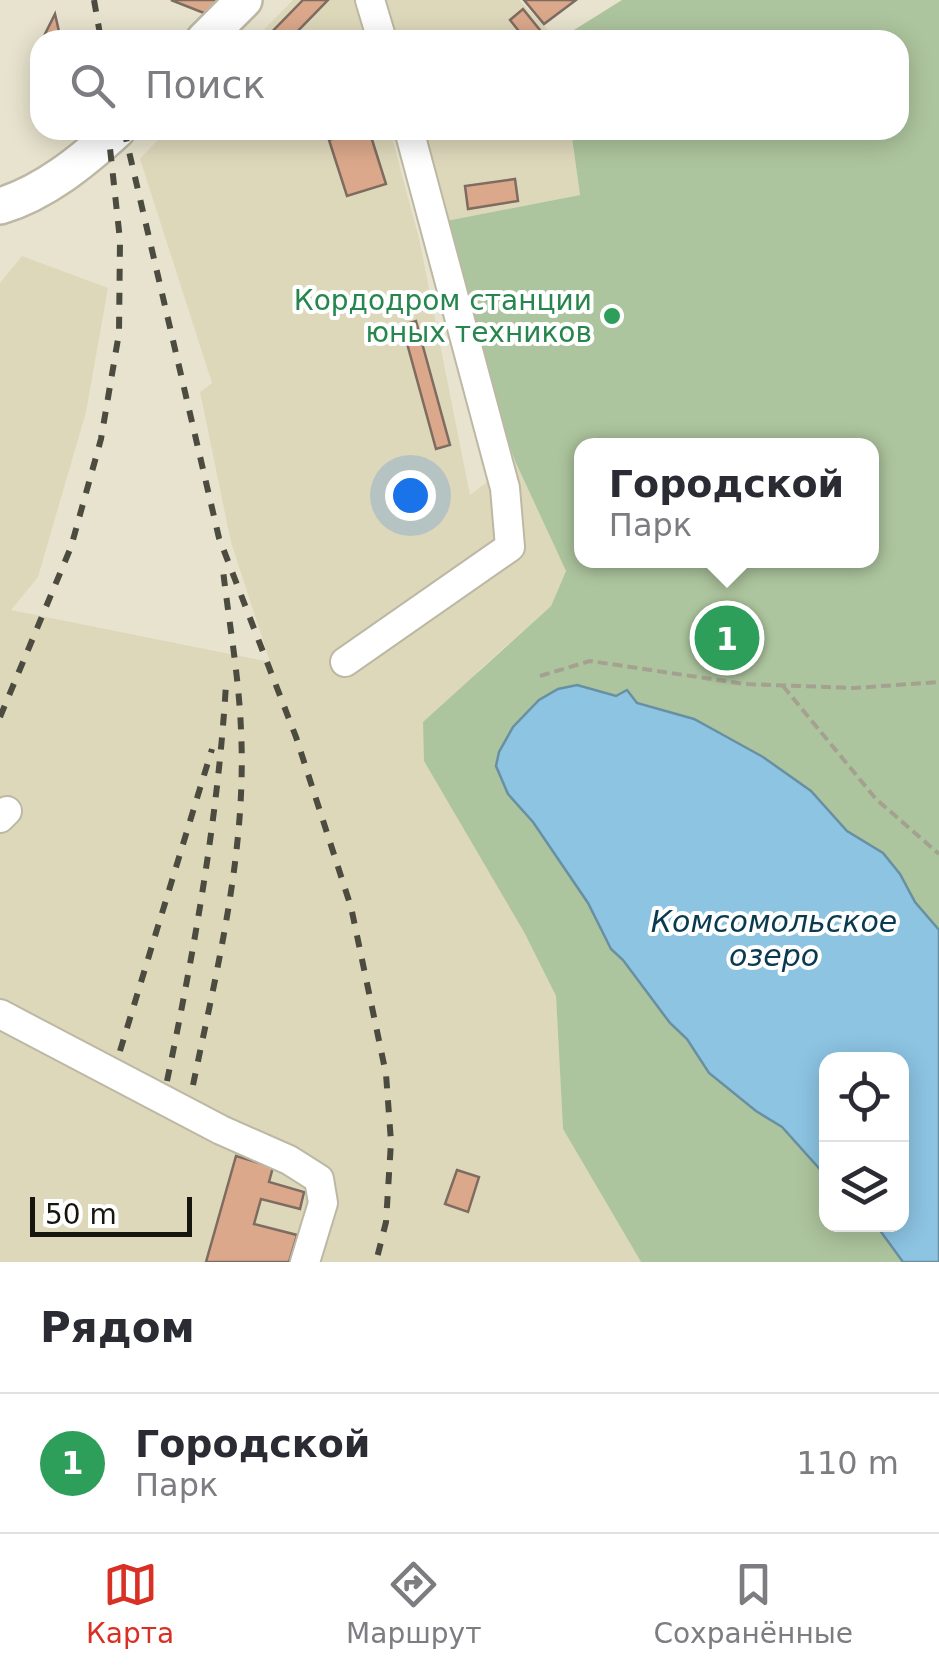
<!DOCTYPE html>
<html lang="ru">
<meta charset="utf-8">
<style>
:root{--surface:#fff;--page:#f7f7f7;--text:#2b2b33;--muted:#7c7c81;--line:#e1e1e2;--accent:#d93025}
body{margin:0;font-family:"DejaVu Sans",sans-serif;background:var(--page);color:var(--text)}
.controls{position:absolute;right:30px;bottom:30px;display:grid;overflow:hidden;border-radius:20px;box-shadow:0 5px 25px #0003}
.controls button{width:90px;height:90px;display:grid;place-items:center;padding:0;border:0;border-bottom:2px solid var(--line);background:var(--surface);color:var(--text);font:50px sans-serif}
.scale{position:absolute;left:30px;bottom:25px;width:162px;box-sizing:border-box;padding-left:10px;border:5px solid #17160e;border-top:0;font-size:28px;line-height:35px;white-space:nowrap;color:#17160e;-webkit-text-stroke:8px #fff;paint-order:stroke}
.you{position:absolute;left:410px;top:495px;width:35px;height:35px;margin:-25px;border:8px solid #fff;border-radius:50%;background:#1a73e8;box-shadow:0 0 0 15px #1a73e833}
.badge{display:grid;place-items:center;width:65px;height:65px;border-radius:50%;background:var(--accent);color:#fff;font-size:32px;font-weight:700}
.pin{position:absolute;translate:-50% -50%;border:5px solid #fff;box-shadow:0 2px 10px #0006}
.popup{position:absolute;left:574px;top:438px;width:305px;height:130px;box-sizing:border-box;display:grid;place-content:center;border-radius:20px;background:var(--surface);filter:drop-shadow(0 2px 8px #0005);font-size:32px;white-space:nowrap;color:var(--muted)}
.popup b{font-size:38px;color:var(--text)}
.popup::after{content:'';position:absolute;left:50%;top:100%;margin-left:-20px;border:20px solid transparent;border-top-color:var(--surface)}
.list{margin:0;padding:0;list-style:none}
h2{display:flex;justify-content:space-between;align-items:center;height:130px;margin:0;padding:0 40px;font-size:42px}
h2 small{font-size:32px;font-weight:400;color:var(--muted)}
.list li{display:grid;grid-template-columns:65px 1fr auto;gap:30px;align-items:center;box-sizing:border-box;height:140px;padding:0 40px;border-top:2px solid var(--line)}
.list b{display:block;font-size:38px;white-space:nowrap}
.list p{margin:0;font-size:32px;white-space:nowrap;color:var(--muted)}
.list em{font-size:32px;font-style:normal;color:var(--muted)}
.icon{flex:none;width:55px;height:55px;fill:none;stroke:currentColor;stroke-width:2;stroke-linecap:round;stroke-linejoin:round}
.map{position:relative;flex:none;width:939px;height:1262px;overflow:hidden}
.search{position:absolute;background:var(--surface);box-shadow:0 5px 25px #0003;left:30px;right:30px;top:30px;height:110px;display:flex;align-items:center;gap:25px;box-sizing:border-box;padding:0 35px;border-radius:30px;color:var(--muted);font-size:38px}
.sheet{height:270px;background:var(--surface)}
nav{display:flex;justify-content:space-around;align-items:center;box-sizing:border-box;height:140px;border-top:2px solid var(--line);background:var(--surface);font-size:28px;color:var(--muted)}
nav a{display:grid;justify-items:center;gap:5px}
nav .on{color:var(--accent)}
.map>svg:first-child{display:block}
.built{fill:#ded8bb}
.green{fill:#adc59e;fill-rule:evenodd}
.water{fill:#8cc4e2;stroke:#6990a2;stroke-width:2.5}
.building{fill:#dba88b;stroke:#7e6c61;stroke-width:2.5}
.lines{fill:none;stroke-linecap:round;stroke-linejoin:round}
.minor-casing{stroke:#bcb8a4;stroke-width:32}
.major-casing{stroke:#bcb8a4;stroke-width:40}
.path{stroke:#a4a190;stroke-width:4;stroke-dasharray:10 5;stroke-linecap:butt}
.minor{stroke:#fff;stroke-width:28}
.major{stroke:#fff;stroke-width:35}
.rail{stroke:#4c4b3f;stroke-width:6;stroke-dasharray:12 12;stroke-linecap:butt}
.leisure-dot{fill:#2e9e5b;stroke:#fff;stroke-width:4}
.labels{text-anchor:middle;stroke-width:8;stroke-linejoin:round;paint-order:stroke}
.leisure-label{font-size:28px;fill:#27864d;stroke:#fff;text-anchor:end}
.water-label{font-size:30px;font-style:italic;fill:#093a4f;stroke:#fff}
</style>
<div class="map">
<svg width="939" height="1262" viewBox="0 0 939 1262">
<rect width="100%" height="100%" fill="#e7e3ce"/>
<g class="built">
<path d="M293 0H355L366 40H254Z"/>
<path d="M384 0H519L558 40H395Z"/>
<path d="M167 130H390L419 238 470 495 515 461 566 571 551 606 478 671 524 932 556 996 563 1129 641 1262H0V283L22 256 108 288 86 412 38 577 11 610 270 662 231 542 200 392 212 383 140 159Z"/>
<path d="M419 130H571L580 195 446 221Z"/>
</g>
<path class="green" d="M622 0H939V1262H641L563 1129 556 996 524 932 424 761 423 722 551 606 566 571 515 461 478 357 446 221 580 195 571 130H899V40H558ZM582 446H872V560H582ZM826 1060H902V1224H826Z"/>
<path class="water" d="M577 685 616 696 627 690 637 703 694 719 716 731 763 757 811 791 847 831 883 853 900 874 915 902 939 930V1262H903L876 1225 902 1224V1060H826V1176L782 1127 756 1111 709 1073 687 1039 670 1023 623 960 611 949 588 903 533 822 508 794 496 766 499 752 513 727 539 700 558 689Z"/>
<g class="building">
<path d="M171 0H224L209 15Z"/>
<path d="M303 0H328L289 40H264Z"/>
<path d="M524 0H576L544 24Z"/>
<path d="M523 9 548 40H526L510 20Z"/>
<path d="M55 14 61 40H42Z"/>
<path d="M360 130H369L386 184 347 196 329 140Z"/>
<path d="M515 179 518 201 468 209 465 186Z"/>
<path d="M416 321 450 445 436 449 402 325Z"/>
<path d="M236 1156 273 1167 269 1182 304 1192 300 1209 261 1199 254 1224 297 1235 289 1262H206Z"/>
<path d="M457 1170 479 1177 468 1212 445 1204Z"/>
</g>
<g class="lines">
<g class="minor-casing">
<g id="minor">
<path d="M370 0 382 40"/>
<path d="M345 662 510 547 505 488 409 130"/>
<path d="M0 818 7 811"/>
<path d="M0 1014 221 1130 289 1160 319 1179 323 1203 305 1262"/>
</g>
</g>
<g class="major-casing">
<g id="major">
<path d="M204 40 244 0"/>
<path d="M0 206C44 193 83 161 117 130"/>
</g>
</g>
<g class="path">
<path d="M540 676 590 661 745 684 854 688 939 682"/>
<path d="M783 686 876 799 939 854"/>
</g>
<use href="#minor" class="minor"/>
<use href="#major" class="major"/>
<g class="rail">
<path d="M94 0 101 40"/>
<path d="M124 130 219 538 296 737 351 907 386 1074 391 1142 386 1222 376 1262"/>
<path d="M0 717 71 547 101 439 119 333 120 240 108 130"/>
<path d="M120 1051 212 749"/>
<path d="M167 1081C194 951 218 818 226 684"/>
<path d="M193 1085C217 969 247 850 241 730 239 677 229 623 223 570"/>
</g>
</g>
<circle class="leisure-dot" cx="612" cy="316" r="10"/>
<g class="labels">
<g class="leisure-label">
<text x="592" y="310">Кордодром станции<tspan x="592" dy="32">юных техников</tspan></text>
</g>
<g class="water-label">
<text x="774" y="932">Комсомольское<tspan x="774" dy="34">озеро</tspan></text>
</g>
</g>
</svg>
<div class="controls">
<button><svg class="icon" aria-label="locate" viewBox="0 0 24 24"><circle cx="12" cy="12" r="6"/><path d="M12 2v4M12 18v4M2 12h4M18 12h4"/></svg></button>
<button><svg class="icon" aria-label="layers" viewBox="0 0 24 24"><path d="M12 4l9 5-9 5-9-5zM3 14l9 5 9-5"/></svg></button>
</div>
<div class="scale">50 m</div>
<div class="you"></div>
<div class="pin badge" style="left:727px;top:638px;background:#2e9e5b">1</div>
<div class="popup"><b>Городской</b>Парк</div>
<div class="search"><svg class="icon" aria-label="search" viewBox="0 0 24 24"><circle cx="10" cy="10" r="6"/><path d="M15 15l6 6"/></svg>Поиск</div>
</div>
<section class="sheet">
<h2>Рядом<small></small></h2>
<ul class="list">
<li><span class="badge" style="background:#2e9e5b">1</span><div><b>Городской</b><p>Парк</p></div><em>110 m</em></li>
</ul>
</section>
<nav>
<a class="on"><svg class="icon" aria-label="map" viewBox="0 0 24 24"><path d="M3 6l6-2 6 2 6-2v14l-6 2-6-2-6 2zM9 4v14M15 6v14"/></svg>Карта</a>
<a><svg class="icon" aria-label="directions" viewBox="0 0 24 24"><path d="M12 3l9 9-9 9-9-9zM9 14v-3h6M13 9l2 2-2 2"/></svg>Маршрут</a>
<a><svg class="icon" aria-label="saved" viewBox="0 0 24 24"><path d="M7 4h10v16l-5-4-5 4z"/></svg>Сохранённые</a>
</nav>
